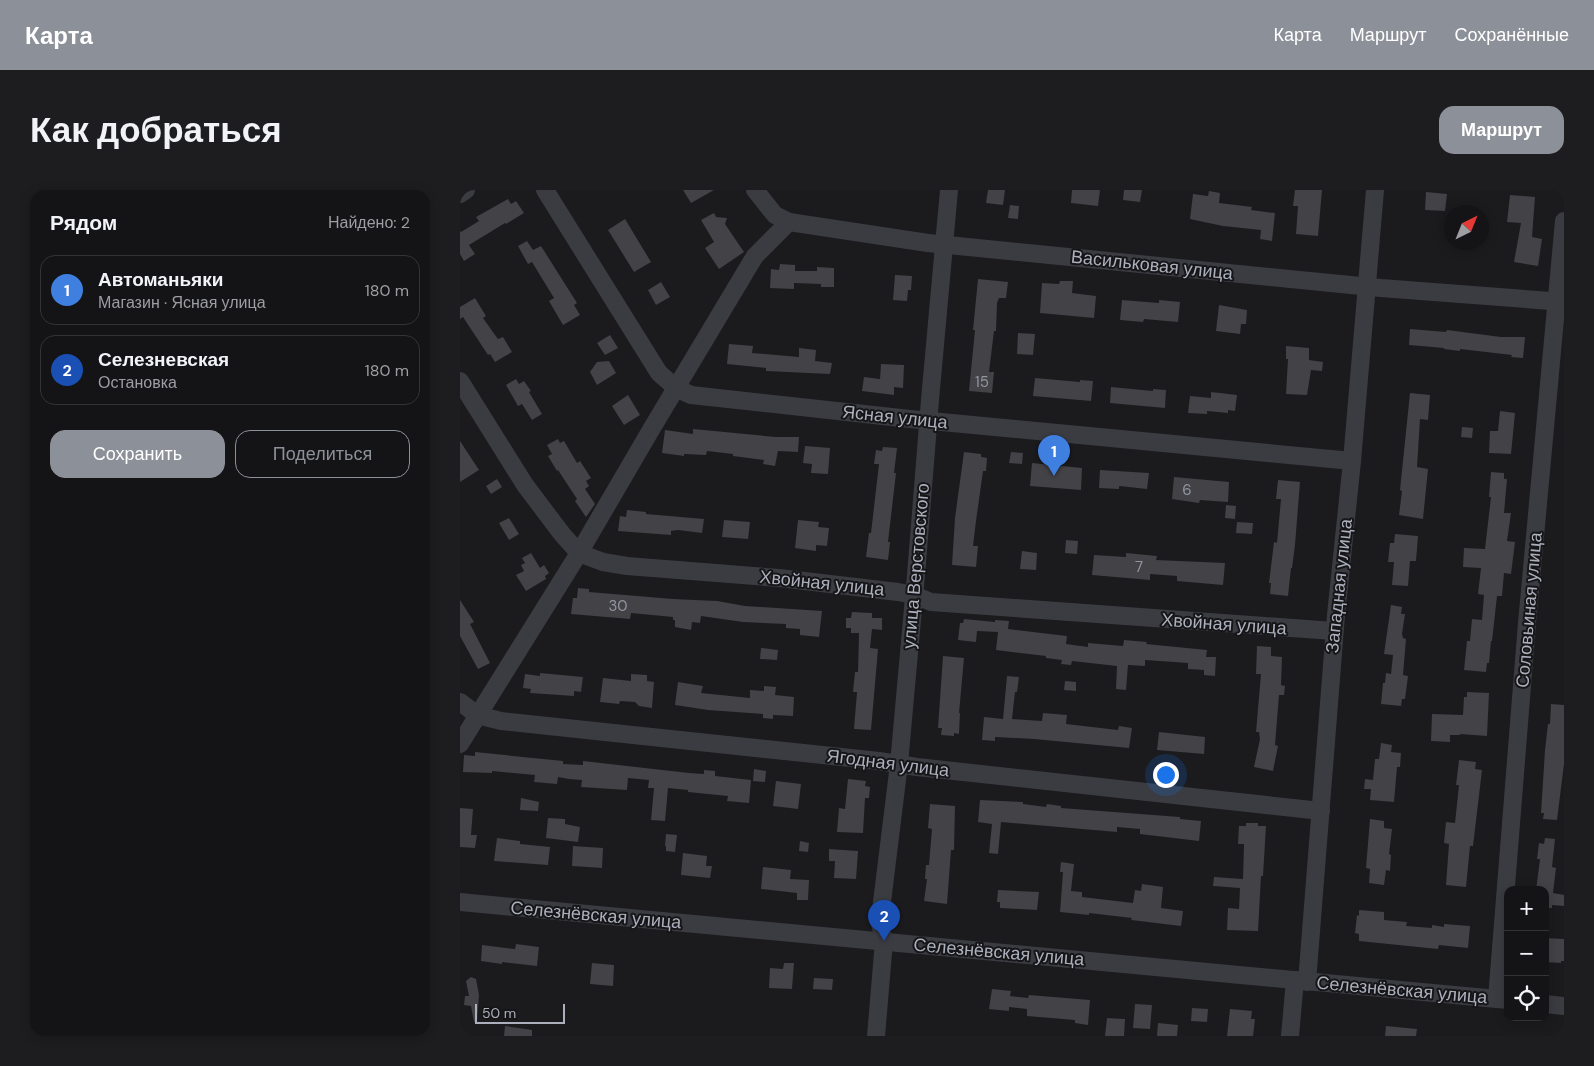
<!DOCTYPE html>
<html lang="ru">
<meta charset="utf-8">
<style>
:root{--surface:#141416;--page:#1d1d1f;--text:#f1f3f6;--muted:#9d9ea1;--line:#333335;--accent:#8c9099}
body{margin:0;font-family:"DM Sans",sans-serif;background:var(--page);color:var(--text)}
.controls{position:absolute;right:15px;bottom:15px;display:grid;overflow:hidden;border-radius:10px;box-shadow:0 2px 12px #0003}
.controls button{width:45px;height:45px;display:grid;place-items:center;padding:0;border:0;border-bottom:1px solid var(--line);background:var(--surface);color:var(--text);font:25px sans-serif}
.compass{position:absolute;left:984px;top:15px;width:45px;height:45px;border-radius:50%;background:var(--surface);box-shadow:0 2px 12px #0003;rotate:43deg}
.scale{position:absolute;left:15px;bottom:12px;width:90px;box-sizing:border-box;padding-left:5px;border:2px solid #acb0bd;border-top:0;font-size:14px;line-height:18px;white-space:nowrap;color:#acb0bd;-webkit-text-stroke:4px #161518;paint-order:stroke}
.you{position:absolute;left:705px;top:584px;width:18px;height:18px;margin:-12px;border:4px solid #fff;border-radius:50%;background:#1a73e8;box-shadow:0 0 0 8px #1a73e833}
.badge{display:grid;place-items:center;width:32px;height:32px;border-radius:50%;background:var(--accent);color:#fff;font-size:16px;font-weight:700}
.pin{position:absolute;translate:-50% -41px;filter:drop-shadow(0 1px 2px #0008)}
.pin::after{content:'';position:absolute;top:26px;width:18px;height:15px;background:inherit;clip-path:polygon(0 0,100% 0,50% 100%)}
.list{margin:0;padding:0;list-style:none}
h2{display:flex;justify-content:space-between;align-items:center;height:65px;margin:0;padding:0 20px;font-size:21px}
h2 small{font-size:16px;font-weight:400;color:var(--muted)}
.list li{display:grid;grid-template-columns:32px 1fr auto;gap:15px;align-items:center;box-sizing:border-box;height:70px;margin:0 10px 10px;padding:0 10px;border:1px solid var(--line);border-radius:15px}
.list b{display:block;font-size:19px;white-space:nowrap}
.list p{margin:0;font-size:16px;white-space:nowrap;color:var(--muted)}
.list em{font-size:16px;font-style:normal;color:var(--muted)}
.actions{display:flex;gap:10px;padding:15px 20px}
.actions a{flex:1;padding:11px 0;border:1px solid var(--accent);border-radius:15px;text-align:center;font-size:18px;color:var(--accent)}
.actions .main{background:var(--accent);color:#fff}
.icon{flex:none;width:28px;height:28px;fill:none;stroke:currentColor;stroke-width:2;stroke-linecap:round;stroke-linejoin:round}
.map{position:relative;flex:none;width:1104px;height:846px;overflow:hidden;border-radius:15px}
header{display:flex;align-items:center;gap:30px;box-sizing:border-box;height:70px;padding:0 25px;background:var(--accent);color:#fff}
header strong{font-size:24px}
nav{display:flex;gap:28px;margin-inline-start:auto;font-size:18px}
.intro{display:flex;align-items:center;justify-content:space-between;box-sizing:border-box;height:120px;padding:0 30px}
h1{margin:0;font-size:35px}
.button{padding:12px 22px;border-radius:15px;background:var(--accent);color:#fff;font-size:18px;font-weight:700}
main{display:flex;gap:30px;padding:0 30px}
aside{flex:1;background:var(--surface);border-radius:15px;box-shadow:0 2px 12px #0003}
.map>svg:first-child{display:block}
.building{fill:#424247}
.lines{fill:none;stroke-linecap:round;stroke-linejoin:round}
.minor{stroke:#3b3c42;stroke-width:18}
.labels{text-anchor:middle;stroke-width:4;stroke-linejoin:round;paint-order:stroke}
.number-label{font-size:15px;fill:#9294a0}
.street-label{font-size:18px;fill:#acb0bd;stroke:#161518}
</style>
<header>
<strong>Карта</strong>
<nav><a>Карта</a><a>Маршрут</a><a>Сохранённые</a></nav>
</header>
<div class="intro"><h1>Как добраться</h1><a class="button">Маршрут</a></div>
<main>
<aside>
<h2>Рядом<small>Найдено: 2</small></h2>
<ul class="list">
<li><span class="badge" style="background:#3f7fe0">1</span><div><b>Автоманьяки</b><p>Магазин · Ясная улица</p></div><em>180 m</em></li>
<li><span class="badge" style="background:#1a4fb4">2</span><div><b>Селезневская</b><p>Остановка</p></div><em>180 m</em></li>
</ul>
<div class="actions"><a class="main">Сохранить</a><a>Поделиться</a></div>
</aside>
<div class="map">
<svg width="1104" height="846" viewBox="0 0 1104 846">
<rect width="100%" height="100%" fill="#1b1a1d"/>
<g class="building">
<path d="M223 0H254L231 13Z"/>
<path d="M528 0H545L543 15 526 13Z"/>
<path d="M612 0H640L638 16 611 13Z"/>
<path d="M664 0H682L680 12 663 10Z"/>
<path d="M835 0H862L858 46 836 44 838 16H833Z"/>
<path d="M749 1 760 3 759 13 792 17 791 20 815 23 812 51 800 49 801 40 763 36 730 29 733 4 748 6Z"/>
<path d="M966 2 987 4 985 21 965 20Z"/>
<path d="M1050 5 1075 7 1072 47 1082 49 1078 76 1054 72 1061 33 1047 32Z"/>
<path d="M48 9 51 14 56 11 64 23 46 34 45 33 9 55 15 64 4 71 0 64V41L1 42 19 31 16 27Z"/>
<path d="M550 15 559 16 558 29 548 28Z"/>
<path d="M254 23 256 27 267 28 265 34 284 62 259 79 245 58 254 52 241 30Z"/>
<path d="M165 29 191 72 174 82 148 40Z"/>
<path d="M67 51 73 60 81 56 117 113 114 115 120 125 103 135 89 111 94 108 72 72 68 74 58 56Z"/>
<path d="M320 74 335 75V81H357V77L374 78V97H361V94L334 93V99L310 98 311 79 319 80Z"/>
<path d="M435 85 452 86 451 100H448L447 111 433 110Z"/>
<path d="M518 89 548 92 546 108H539L537 113 536 141H534L529 182H534L532 203 509 201 515 140H513Z"/>
<path d="M600 91H613L612 103 636 106 634 128 580 123 582 93 599 94Z"/>
<path d="M201 92 210 107 196 115 188 100Z"/>
<path d="M15 108 26 126 23 128 35 145 38 149 43 147 52 162 35 172 30 164 28 165 3 127 0 129V117Z"/>
<path d="M662 110 699 113V110L720 112 718 132 684 129 683 132 660 130Z"/>
<path d="M759 115 787 120 786 134H781L780 144 756 141Z"/>
<path d="M950 139 986 142 987 140 1041 147H1065L1063 168 1051 167 1052 165 1000 159V161L984 159V158L949 155Z"/>
<path d="M558 143 575 144 573 165 557 164Z"/>
<path d="M150 145 158 158 145 165 137 153Z"/>
<path d="M269 154 293 156 292 163 339 167V158L356 160 355 171 372 173 370 184 306 181V178L267 174Z"/>
<path d="M826 156 849 158V170L863 172 862 181 851 180 847 205 826 204 828 169H826Z"/>
<path d="M149 171 156 183 137 195 130 182 137 172Z"/>
<path d="M421 174 444 175 443 198 434 197V205L402 201 404 187 420 189Z"/>
<path d="M575 188 620 192V190L633 191 631 211 573 206Z"/>
<path d="M56 189 59 194 64 191 71 201 69 202 82 224 72 230 62 214 58 216 46 195Z"/>
<path d="M651 197 693 201V199L706 200 705 218 650 213Z"/>
<path d="M751 202 777 205 775 221 768 220V223L747 221V224L728 223 730 206 751 208Z"/>
<path d="M950 203 970 205 968 230 960 229 957 277 968 279 963 329 939 325 942 301 940 300Z"/>
<path d="M168 205 180 225 164 235 152 216Z"/>
<path d="M1040 221 1055 223 1051 264 1029 263 1030 241H1038Z"/>
<path d="M1002 237 1013 238 1012 248 1001 247Z"/>
<path d="M233 239 316 247H339L338 262 318 261 315 276 303 274 304 270 273 266V264L247 261 246 265 224 264V266L202 263 205 240 233 244Z"/>
<path d="M98 249 100 253 104 251 117 273 120 271 131 288 126 291 129 296 125 299 135 314 126 327 115 311 117 309 98 280 97 281 88 266 92 264 87 255Z"/>
<path d="M0 251 19 280 0 292Z"/>
<path d="M345 256 370 258 368 284 351 283 352 274 343 273Z"/>
<path d="M423 257 437 258 434 283H436L428 352H430L428 370 406 367 409 343H411L419 274H414L416 260 422 261Z"/>
<path d="M504 262 521 264V267L527 268 526 281H523L516 331 513 356H518L516 377 492 375 495 328Z"/>
<path d="M551 262 563 263 562 274 549 273Z"/>
<path d="M572 273 622 278 621 300 570 296Z"/>
<path d="M640 280 689 283 687 299 659 296V299L639 298Z"/>
<path d="M1031 282 1044 283V289H1047L1044 323H1051L1047 351 1055 352 1051 384 1044 383 1042 406H1037L1032 451H1031L1029 473H1027L1026 482 1004 480 1007 451H1010L1012 429 1022 430 1024 405 1018 404 1021 378 1003 377 1004 358 1025 359 1031 307H1029Z"/>
<path d="M714 287 769 292 768 312 740 310 739 313 712 309Z"/>
<path d="M37 289 42 297 31 304 26 296Z"/>
<path d="M818 290 840 292 835 355 832 378H831L828 406 810 404 811 393H809L814 352 817 353 821 309H816Z"/>
<path d="M766 315 776 316 775 329 765 328Z"/>
<path d="M167 320 186 322V324L244 329 242 343 218 340 211 341V345L158 341 160 326 166 327Z"/>
<path d="M49 328 59 344 49 350 39 333Z"/>
<path d="M264 330 290 332 288 349 262 347Z"/>
<path d="M338 330 359 332 358 337 369 338 367 356 356 355V361L335 358Z"/>
<path d="M777 332 793 333 792 344 776 343Z"/>
<path d="M935 344 958 346 956 371H950L948 396 932 395 934 372H928L930 353H934Z"/>
<path d="M606 350 618 351 617 364 605 363Z"/>
<path d="M562 361 577 363 576 380 560 379Z"/>
<path d="M71 363 80 378 84 375 89 383 85 386 86 389 66 401 56 385 64 381 61 375 65 373 62 368Z"/>
<path d="M666 363 697 366 696 370 765 373 763 395 717 391V386L690 384V390L632 385 634 365 666 367Z"/>
<path d="M118 398 129 399V402L213 409 257 411 285 416 362 421 359 447 340 445V439L326 438V434L283 432 241 426 240 433 232 432 231 440 215 437V430H213V427L171 423 170 429 111 424 113 408H117Z"/>
<path d="M0 410 14 432 10 434 30 473 18 479 0 446Z"/>
<path d="M931 415 942 417 941 424H945L942 444 943 448 946 449 943 485 948 486 945 509H942L941 516 921 514 923 493H925L926 483 931 484 933 465 924 464Z"/>
<path d="M392 422 412 423V428H422V440L412 439 410 458 418 459 411 540 394 539 397 502H393L395 482H398L399 443H391V438H386V428H391Z"/>
<path d="M504 429 535 432V430L549 431 548 439 607 446 606 454 628 457V453L663 456 664 450 687 452 686 454 747 460 746 467H756L755 486 744 485V480L728 479V473L685 470V476L668 475 666 500 656 499 657 476 612 471 611 475 601 474 602 470 586 468V466L536 460 538 442 517 441 516 452 498 450 500 433H503Z"/>
<path d="M797 456 811 457V466L822 467 821 495 825 496 824 505H819L815 555 818 556 813 581 794 577 800 549 799 542H796L801 484H796Z"/>
<path d="M301 458 318 460 317 470 300 469Z"/>
<path d="M483 466 504 468 499 523H500L499 544 494 543V546L481 545 482 538H478Z"/>
<path d="M80 483 123 487 121 502 114 501V506L70 503 71 499 63 498 65 484 80 486Z"/>
<path d="M171 484 187 485V491L194 492 192 518 179 516 175 512 160 511 159 514 140 512 143 488 171 491Z"/>
<path d="M547 486 559 487 557 502H555L552 529 582 531 583 523 607 525 606 534 658 540 659 536 672 538 669 558 574 549 535 547V551L522 550 524 527 543 529Z"/>
<path d="M605 491 616 492V501L604 500Z"/>
<path d="M218 492 243 496 241 503 290 508V500L304 501V496L316 497 315 505 334 507 333 526 313 525V529L303 528V524L248 520 215 515Z"/>
<path d="M1007 502 1029 503 1027 546 1000 544V545H990V552L971 551 972 524 1003 525 1004 507H1007Z"/>
<path d="M1091 514 1104 515V574L1097 630 1083 629 1084 623H1081L1085 560 1088 534H1090Z"/>
<path d="M699 542 745 547 744 564 697 560Z"/>
<path d="M921 553 932 555 931 562 941 563 940 577H937L934 612 910 610 911 599H904L905 589 913 590 915 569H919Z"/>
<path d="M15 562 103 571V574L123 575V571L229 583 244 584V580L255 581V586L291 590 289 613 267 611 268 606 228 602V600L208 598 205 631 191 630 194 598H188L189 590 168 588 167 600 121 597 122 590 109 589 98 587 97 594 74 592 75 585 32 581V583L3 582 4 565 15 566Z"/>
<path d="M999 570 1016 572 1015 579 1022 580 1013 656H1010L1006 697 986 695 989 654 984 653 986 632 995 633 999 595H996Z"/>
<path d="M294 579 306 581 305 592 293 591Z"/>
<path d="M388 589 406 591 405 596 410 597 409 608H405L403 643 377 642 379 618 385 619Z"/>
<path d="M316 591 341 594 338 619 313 616Z"/>
<path d="M61 608 79 612 78 621 60 620Z"/>
<path d="M520 610 563 612V614L586 617 587 614 601 616V618L720 627V629L741 631 739 651 680 644V639L657 637V642L541 632 538 664 529 663 532 634 518 632Z"/>
<path d="M470 614 495 616 494 660H491L487 714 464 711 467 689H465L466 675H469L472 639 468 638Z"/>
<path d="M0 618 13 619 11 645H17L15 658 0 657Z"/>
<path d="M88 628 105 629V634L120 637 118 652 86 648Z"/>
<path d="M910 629 924 631V638L932 639 929 664 931 665 930 681 926 680 924 695 909 693 910 679 906 678Z"/>
<path d="M786 633H798V636H806L803 686H801L798 741 767 740 768 718 779 719 780 698 753 696 754 687 783 689 784 654H778L779 636H786Z"/>
<path d="M206 644 217 645 215 662 206 661V656H205Z"/>
<path d="M37 648 60 651V654L90 657 88 675 34 671Z"/>
<path d="M1085 648 1095 649 1092 677 1096 678 1093 703 1104 705V716L1092 715V718H1085V700H1076L1080 669H1077L1079 653 1084 654Z"/>
<path d="M340 651 349 653 348 662 339 661Z"/>
<path d="M113 656 143 658 142 678 112 676Z"/>
<path d="M369 659 398 661 396 689 374 688 375 671H369Z"/>
<path d="M223 663 247 666 246 676H252L250 688 221 685Z"/>
<path d="M601 672 614 674 611 701 622 702V707L673 713 675 700 681 701 682 694 703 697 701 718 723 721 721 736 671 730 672 728 629 723V725L600 722 603 682H600Z"/>
<path d="M303 677 331 680 330 689 349 690 348 710H337V703L301 699Z"/>
<path d="M538 700 579 702 577 720 540 718V712H537Z"/>
<path d="M899 720 924 722V730L947 732 946 736 972 738V735L984 737V734L1010 736 1008 758 979 755 978 759 899 751V744L895 743 897 725 899 726Z"/>
<path d="M1085 748 1104 749V771H1101V773L1085 772Z"/>
<path d="M56 754 79 757 77 776 42 772V774L21 771 22 755 55 759Z"/>
<path d="M132 773 154 775 153 796 130 794Z"/>
<path d="M324 773H334L332 799 309 798 310 778 323 779Z"/>
<path d="M11 787 16 789 19 805 17 832H14L11 816 4 815 5 806H9L6 791Z"/>
<path d="M354 788 373 789 372 800 353 799Z"/>
<path d="M532 799 551 801 550 806 568 808 569 805 630 810 628 835 615 833V830L567 826V819L549 817V821L529 819Z"/>
<path d="M675 814 692 815 690 839 673 838Z"/>
<path d="M732 818 748 819 747 832 731 831Z"/>
<path d="M770 819 792 821 791 829H795L793 846H767Z"/>
<path d="M647 828 665 829 664 846H645Z"/>
<path d="M698 833 718 835 717 846H697Z"/>
<path d="M45 836 72 840V846H44Z"/>
<path d="M926 836 957 839 956 846H925Z"/>
</g>
<g class="lines">
<g class="minor">
<path d="M85 0 199 183 216 198 231 205 450 229 892 271"/>
<path d="M295 0 315 25 329 32 468 53 921 98 1104 112"/>
<path d="M0 4 6 0"/>
<path d="M0 191 65 295 102 344 119 363 143 372 167 376 319 388 438 402 454 405 471 412 874 441"/>
<path d="M0 512 17 525 41 531 419 571 457 577 861 621"/>
<path d="M0 554 119 363 192 238 295 66 329 32"/>
<path d="M0 712 1048 810"/>
<path d="M847 792 876 425 892 271 915 0"/>
<path d="M1037 809 1067 433 1104 31"/>
<path d="M1085 814 1104 816"/>
<path d="M416 846 424 751 420 733 421 720 439 574 456 385 470 210 489 0"/>
<path d="M830 846 835 790"/>
</g>
</g>
<g class="labels">
<g class="number-label">
<text x="522" y="197">15</text>
<text x="727" y="305">6</text>
<text x="679" y="382">7</text>
<text x="158" y="421">30</text>
</g>
<g class="street-label">
<text transform="translate(692 75) rotate(6)" y="6">Васильковая улица</text>
<text transform="translate(435 227) rotate(6)" y="6">Ясная улица</text>
<text transform="translate(456 376) rotate(-85)" y="6">улица Верстовского</text>
<text transform="translate(362 393) rotate(6)" y="6">Хвойная улица</text>
<text transform="translate(879 396) rotate(-84)" y="6">Западная улица</text>
<text transform="translate(1069 420) rotate(-85)" y="6">Соловьиная улица</text>
<text transform="translate(764 434) rotate(4)" y="6">Хвойная улица</text>
<text transform="translate(428 573) rotate(7)" y="6">Ягодная улица</text>
<text transform="translate(136 725) rotate(5)" y="6">Селезнёвская улица</text>
<text transform="translate(539 762) rotate(5)" y="6">Селезнёвская улица</text>
<text transform="translate(942 800) rotate(5)" y="6">Селезнёвская улица</text>
</g>
</g>
</svg>
<div class="controls">
<button>+</button>
<button>−</button>
<button><svg class="icon" aria-label="locate" viewBox="0 0 24 24"><circle cx="12" cy="12" r="6"/><path d="M12 2v4M12 18v4M2 12h4M18 12h4"/></svg></button>
</div>
<svg class="compass" viewBox="-18 -18 36 36"><path d="M0-13l5 13h-10z" fill="#e53935"/><path d="M0 13l5-13h-10z" fill="#9d9ea1"/></svg>
<div class="scale">50 m</div>
<div class="you"></div>
<div class="pin badge" style="left:594px;top:286px;background:#3f7fe0">1</div>
<div class="pin badge" style="left:424px;top:751px;background:#1a4fb4">2</div>
</div>
</main>
